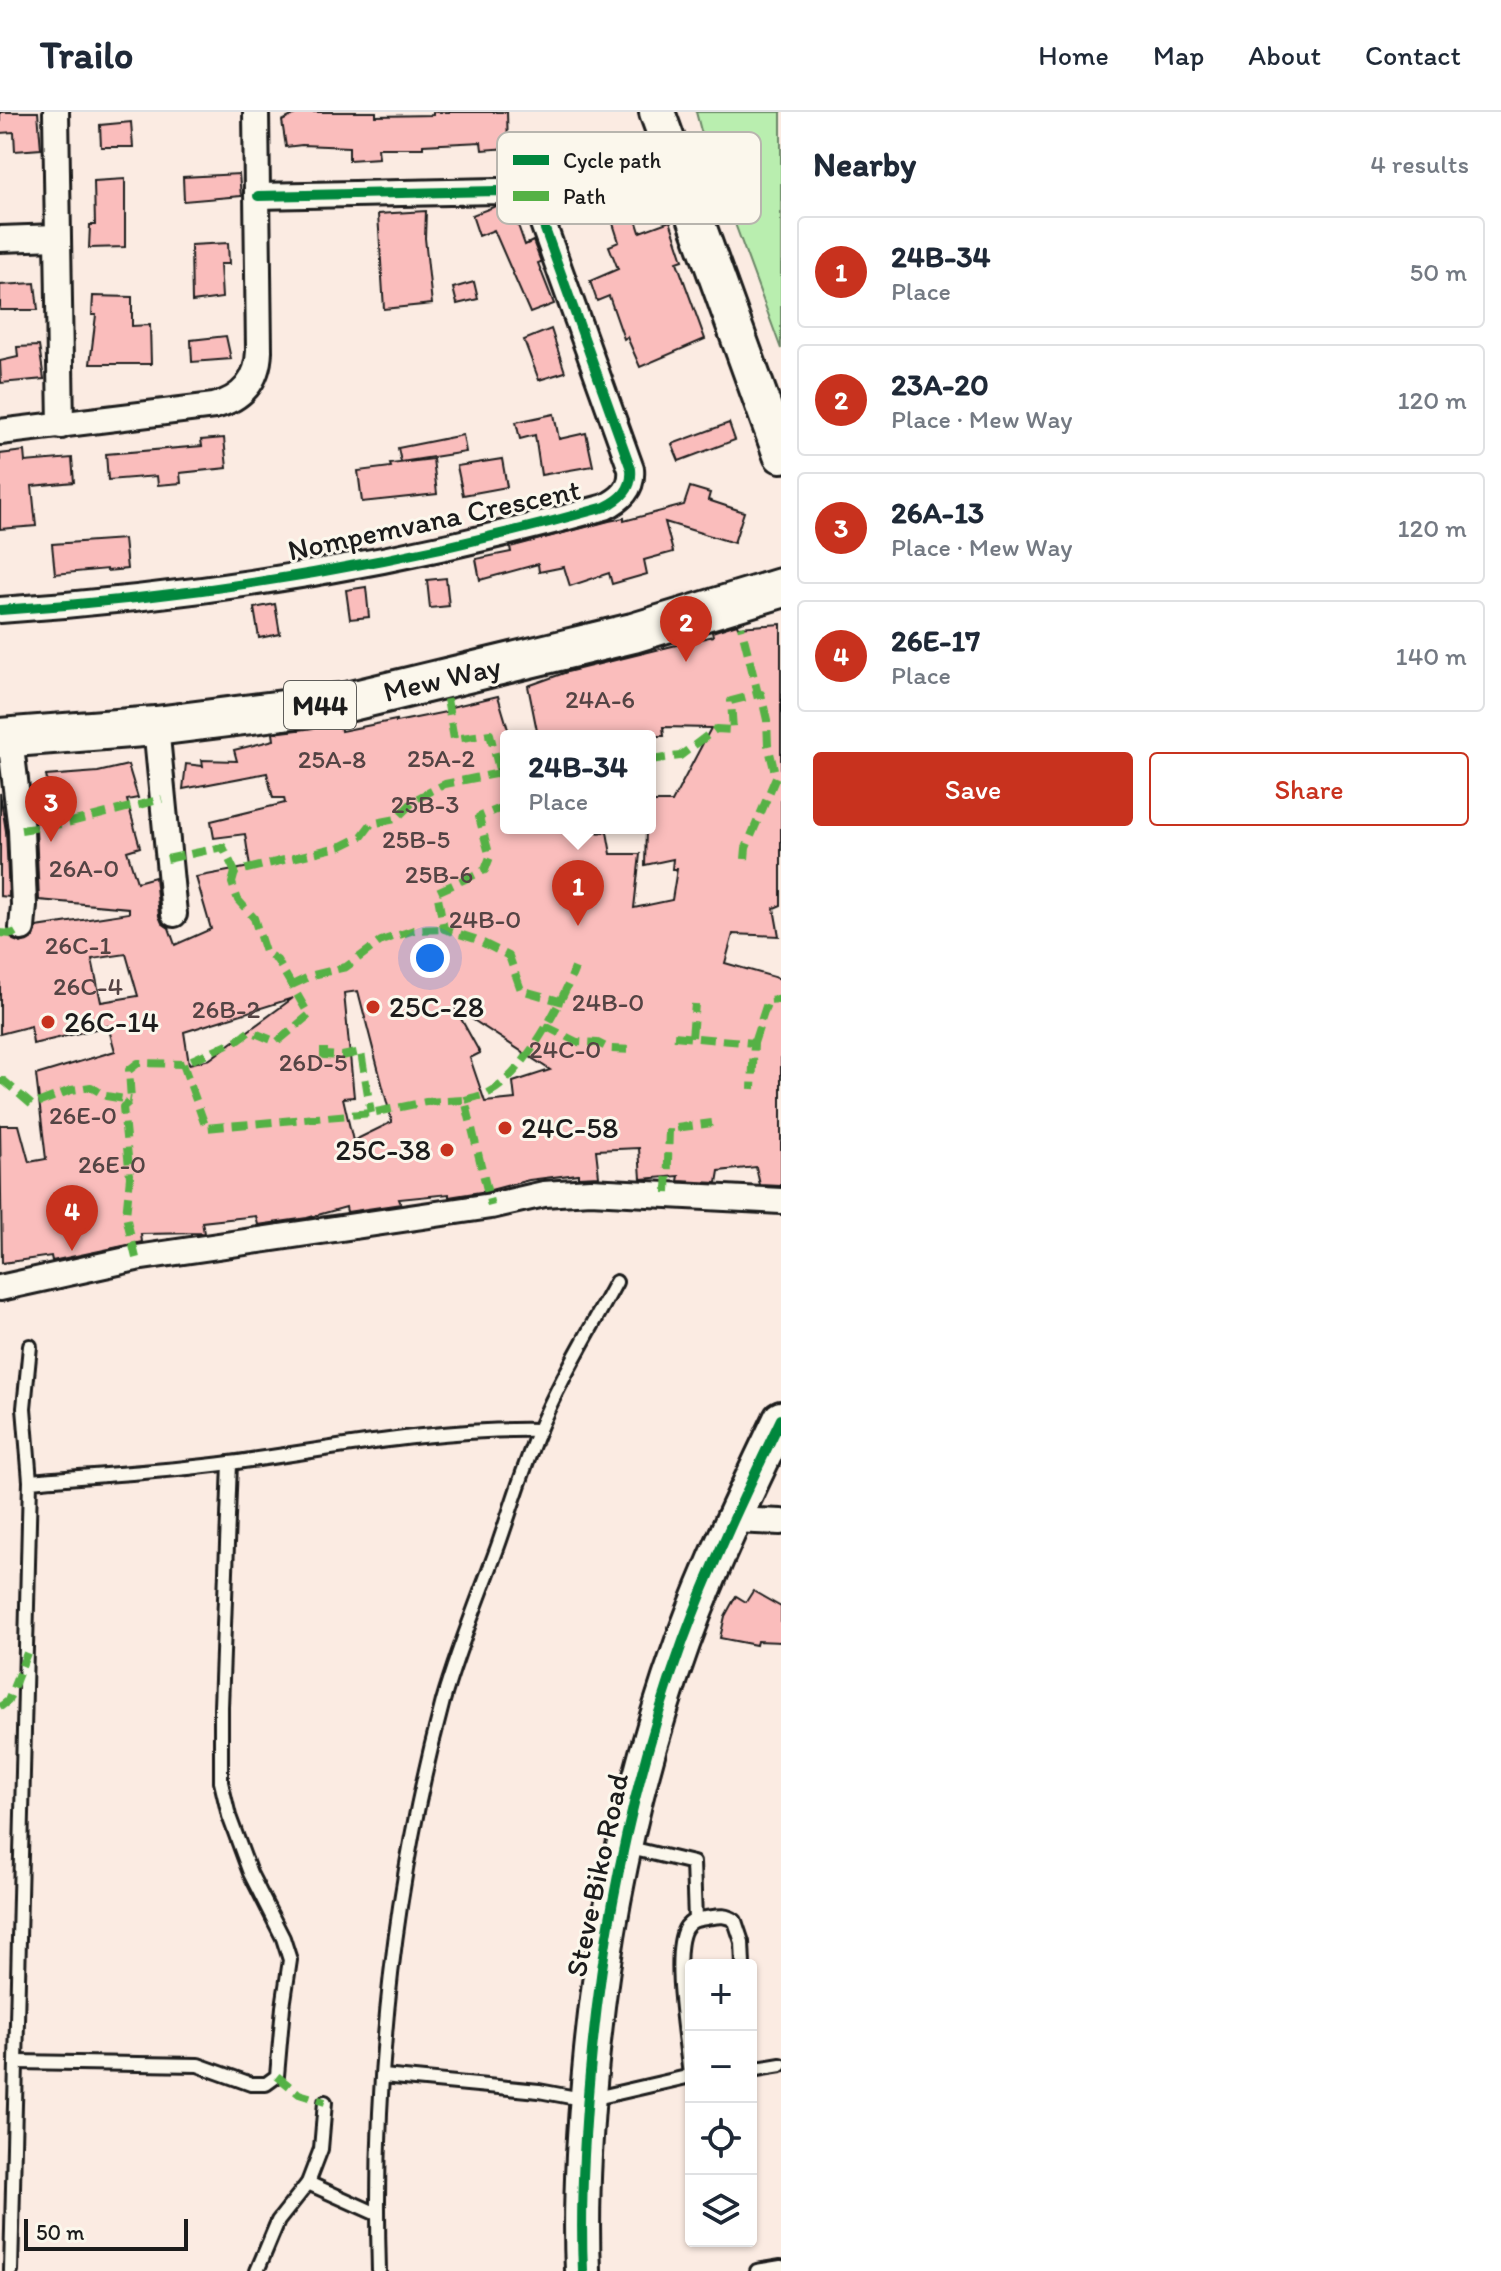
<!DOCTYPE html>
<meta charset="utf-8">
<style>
:root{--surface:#fff;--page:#f2f2f3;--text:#1f2937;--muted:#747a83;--line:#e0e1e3;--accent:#c8321e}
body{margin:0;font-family:Itim,sans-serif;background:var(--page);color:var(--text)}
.controls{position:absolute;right:24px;bottom:24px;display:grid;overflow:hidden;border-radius:8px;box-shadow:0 2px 6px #0004}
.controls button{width:72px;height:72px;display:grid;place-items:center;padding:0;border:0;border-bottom:2px solid var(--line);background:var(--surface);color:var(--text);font:40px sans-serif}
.scale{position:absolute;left:24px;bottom:20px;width:164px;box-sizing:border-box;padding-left:8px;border:4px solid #1c1c1c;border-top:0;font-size:22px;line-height:28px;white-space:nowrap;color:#1c1c1c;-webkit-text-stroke:6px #fbf7ec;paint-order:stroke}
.you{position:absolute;left:430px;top:846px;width:28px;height:28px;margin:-20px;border:6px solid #fff;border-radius:50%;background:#1a73e8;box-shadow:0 0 0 12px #1a73e833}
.badge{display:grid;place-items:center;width:52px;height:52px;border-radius:50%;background:var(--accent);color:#fff;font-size:26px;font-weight:700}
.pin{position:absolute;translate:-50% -66px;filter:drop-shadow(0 2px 4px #0008)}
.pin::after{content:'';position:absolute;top:42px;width:28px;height:24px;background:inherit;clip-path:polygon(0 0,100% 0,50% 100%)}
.popup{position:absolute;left:500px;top:618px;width:156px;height:104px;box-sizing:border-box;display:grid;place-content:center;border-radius:8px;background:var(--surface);filter:drop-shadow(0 2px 6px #0005);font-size:26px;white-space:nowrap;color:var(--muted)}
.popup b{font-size:30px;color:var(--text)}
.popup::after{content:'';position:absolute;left:50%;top:100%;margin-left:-16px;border:16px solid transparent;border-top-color:var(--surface)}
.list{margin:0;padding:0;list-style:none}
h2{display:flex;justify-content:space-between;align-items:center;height:104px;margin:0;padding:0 32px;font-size:34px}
h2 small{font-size:26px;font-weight:400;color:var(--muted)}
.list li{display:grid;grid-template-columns:52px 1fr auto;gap:24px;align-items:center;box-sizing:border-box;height:112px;margin:0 16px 16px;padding:0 16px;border:2px solid var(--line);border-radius:8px}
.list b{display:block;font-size:30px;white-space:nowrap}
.list p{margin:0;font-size:26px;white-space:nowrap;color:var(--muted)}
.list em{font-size:26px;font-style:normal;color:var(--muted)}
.actions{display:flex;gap:16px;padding:24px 32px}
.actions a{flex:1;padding:18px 0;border:2px solid var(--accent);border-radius:8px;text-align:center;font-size:28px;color:var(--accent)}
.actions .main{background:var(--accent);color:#fff}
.icon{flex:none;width:44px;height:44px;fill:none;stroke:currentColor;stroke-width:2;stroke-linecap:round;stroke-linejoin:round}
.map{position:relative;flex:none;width:781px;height:2159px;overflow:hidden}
header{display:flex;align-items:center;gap:48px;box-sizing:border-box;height:112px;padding:0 40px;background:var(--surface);border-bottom:2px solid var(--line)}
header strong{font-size:38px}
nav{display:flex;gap:44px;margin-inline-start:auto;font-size:28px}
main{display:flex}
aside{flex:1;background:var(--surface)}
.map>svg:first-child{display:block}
.green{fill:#b9eeaf;stroke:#6a8566;stroke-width:2}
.building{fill:#fabdbc;stroke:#1c1c1c;stroke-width:2;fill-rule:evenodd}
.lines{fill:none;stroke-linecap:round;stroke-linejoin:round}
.lane-casing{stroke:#1c1c1c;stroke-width:18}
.street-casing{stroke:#1c1c1c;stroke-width:30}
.secondary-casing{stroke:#1c1c1c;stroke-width:40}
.primary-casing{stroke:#1c1c1c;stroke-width:44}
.lane{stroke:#fbf7ec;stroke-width:12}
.street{stroke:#fbf7ec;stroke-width:24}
.secondary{stroke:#fbf7ec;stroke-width:34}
.primary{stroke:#fbf7ec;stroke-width:38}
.quiet{stroke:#55b145;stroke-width:8;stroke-dasharray:16 8;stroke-linecap:butt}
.cycleway-casing{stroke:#fbf7ec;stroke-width:15}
.cycleway{stroke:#00873e;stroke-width:10}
.poi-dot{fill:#c8321e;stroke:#fbf7ec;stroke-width:3}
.labels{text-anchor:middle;stroke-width:6;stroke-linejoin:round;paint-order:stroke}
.number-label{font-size:26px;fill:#544444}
.shield{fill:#fbf7ec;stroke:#5f5e5a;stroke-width:2}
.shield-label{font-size:28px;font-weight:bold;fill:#1c1c1c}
.street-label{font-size:30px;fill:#1c1c1c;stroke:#fbf7ec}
.poi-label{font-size:30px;fill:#1c1c1c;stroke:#fbf7ec;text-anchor:start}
.key{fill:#fbf7ec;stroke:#b8b5ae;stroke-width:2}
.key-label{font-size:22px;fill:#1c1c1c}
</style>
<header>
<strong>Trailo</strong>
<nav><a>Home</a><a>Map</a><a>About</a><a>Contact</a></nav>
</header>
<main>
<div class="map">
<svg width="781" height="2159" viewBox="0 0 781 2159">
<rect width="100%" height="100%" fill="#fbebe2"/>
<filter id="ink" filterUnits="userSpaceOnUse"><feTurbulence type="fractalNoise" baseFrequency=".0125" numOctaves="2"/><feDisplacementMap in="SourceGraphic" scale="16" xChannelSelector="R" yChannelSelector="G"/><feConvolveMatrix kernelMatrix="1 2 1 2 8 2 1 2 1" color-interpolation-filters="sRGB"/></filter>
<g filter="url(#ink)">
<path class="green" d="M696 0H781V237L701 19Z"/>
<g class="building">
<path d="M0 0H38L41 37 15 39 14 20 0 21Z"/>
<path d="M299 0H376V4L433 3V0H507L508 36 482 38 481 30 423 33V36H378L379 46 349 48V35L302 33 286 35 282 9Z"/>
<path d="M131 10 133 35H101L100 13Z"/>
<path d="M592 32 617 55 595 80 567 54Z"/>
<path d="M239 62 241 84 184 89 183 65Z"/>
<path d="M125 67V135L89 136 90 113H95L94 69Z"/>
<path d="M631 92 640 120 670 109 683 148 677 150 705 227 640 255 627 225 624 227 609 184 597 189 590 169 618 157 609 134 619 130 609 99Z"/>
<path d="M496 94 513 99 525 133 533 129 541 150 538 151 554 192 530 201 494 118 479 124 472 103Z"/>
<path d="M426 99 425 126 432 192 384 197 378 102Z"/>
<path d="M228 131 229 152H220L222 186 192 190 191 133Z"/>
<path d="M474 170 478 187 457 192 453 176Z"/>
<path d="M35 171 38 198H0V173Z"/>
<path d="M93 184 132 185V214L150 213 151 252H90L96 203H92Z"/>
<path d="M551 217 565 260 539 268 524 228Z"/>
<path d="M226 224 231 247 192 250 191 228Z"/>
<path d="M39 234 44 267 1 271 0 249 18 245 17 235Z"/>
<path d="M554 302 559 327 586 321 593 354 541 363 535 323 520 327 516 310Z"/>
<path d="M729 311 735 328 679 349 672 332Z"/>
<path d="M463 323 466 340 401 350 398 336Z"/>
<path d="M224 326 227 356 180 361 181 371 158 373 157 364 108 368 106 342 202 334 201 328Z"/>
<path d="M24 339 25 350 72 346 74 370 32 374 36 414 0 417V342Z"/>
<path d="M433 347 437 382 362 390 358 359 391 355 390 352Z"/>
<path d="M502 347 507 375 463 383 457 354Z"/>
<path d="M690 375 710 381 708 388 744 400 734 431 665 410 673 440 644 448 647 462 612 472 609 461 570 474 564 455 539 460 538 452 480 468 476 447 511 440 510 435 609 409 624 406V409L684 393Z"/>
<path d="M124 427 127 457 107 459V457L55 462 52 432Z"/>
<path d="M446 466 449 494 430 496 427 468Z"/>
<path d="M366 475 369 505 350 507 346 478Z"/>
<path d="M275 492 280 522 259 526 254 496Z"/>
<path d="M737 512 738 515 781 512V793L774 796 779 824 733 822 725 851 781 867V1074L760 1073 756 1055 719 1059 717 1071 678 1069 679 1064 641 1067 639 1036 596 1038 599 1064 578 1065V1062L529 1068 487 1079 449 1085V1082L399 1087 401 1092 347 1100 346 1095 307 1106 258 1113 256 1104 202 1110 204 1121 141 1122 142 1130 52 1149 51 1144 2 1151 0 1013H19L29 1050 46 1047 36 963 115 939 108 914 33 932 31 914 0 922V821L8 820 13 828 21 831 34 825 37 815 129 801V796L39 788 36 717 31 675 48 672 46 664 98 660 128 653 138 686 127 688 140 735 127 739 137 770 155 765 159 804 162 811 169 816 175 833 211 817 196 765 250 755 245 722 214 726 211 709 285 691 284 686H273L267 661 183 677 186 652 203 654 202 648 237 649 234 638 274 628 273 621 340 613 341 619 396 608V610L451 599V595L498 584 510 624H506V654L496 655 506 695V716H567L593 721 607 720 611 742H640L634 796 672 788 677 757H672L673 747 645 753 646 716H650V690H672L711 616 663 615 664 624H538L528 574 567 560 713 524 712 520ZM126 842 138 884 101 890 92 847ZM358 879 392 1010 353 1029 343 986 354 985 344 881ZM293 886 210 947 189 952 184 920ZM455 896 550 958 513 970 515 987 485 990 470 946 480 941Z"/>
<path d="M0 681 6 719 9 785 0 784Z"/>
<path d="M753 1479 781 1495V1530L757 1529 756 1533 720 1526 725 1504 736 1484 746 1490Z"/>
</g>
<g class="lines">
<g class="lane-casing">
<g id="lane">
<path d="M30 1234 24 1296 30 1369"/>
<path d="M626 1735 693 1751 695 1808"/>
<path d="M17 1950 198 1953 251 1972H266L277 1964 283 1895 290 1848 283 1826 250 1761 229 1704 221 1670V1595L230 1351"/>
<path d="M751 1958 781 1953"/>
<path d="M383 1964 539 1979 587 1988 691 1964"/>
<path d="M690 1964C687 1932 671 1843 685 1817 690 1808 698 1807 706 1806 719 1804 725 1802 735 1809L742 1830 743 1853"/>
<path d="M308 2071 377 2102"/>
<path d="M11 2159 30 1369C97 1363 164 1360 230 1351 332 1337 436 1316 539 1318"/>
<path d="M257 2159 278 2109 308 2071 321 2037 325 1990"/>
<path d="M379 2159C373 1966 393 1775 443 1589 458 1537 479 1486 498 1434 511 1397 523 1357 538 1320 558 1271 591 1217 616 1170"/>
<path d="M757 2159 781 2155"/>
</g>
</g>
<g class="street-casing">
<g id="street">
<path d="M56 0 61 314"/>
<path d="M0 127 57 125"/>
<path d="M0 320 214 294C242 287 258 269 259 239L256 0"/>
<path d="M0 498C202 485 409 450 605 395 621 387 633 377 631 357L541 106C529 90 517 80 497 79L258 84"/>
<path d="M156 614 174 802"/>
<path d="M10 626 21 718 24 793 22 816"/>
<path d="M0 1176 136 1146 491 1094 544 1082 590 1079 781 1089"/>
<path d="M733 1408 781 1410"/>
</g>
</g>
<g class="secondary-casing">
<g id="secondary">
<path d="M657 0 781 343"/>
<path d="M583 2159C580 2092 584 2026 590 1960 603 1813 633 1667 683 1529 711 1453 746 1380 781 1307"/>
</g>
</g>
<g class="primary-casing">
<path id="primary" d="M0 626 156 614 347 590 633 521 781 476"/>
</g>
<use href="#lane" class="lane"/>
<use href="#street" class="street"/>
<use href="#secondary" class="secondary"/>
<use href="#primary" class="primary"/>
<g class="quiet">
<path d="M447 587 454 627 490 622 500 661 506 670"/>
<path d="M650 648 680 644 716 617 733 618 731 589 758 582 741 514"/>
<path d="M506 694 479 705 490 745 485 758 437 780 444 817 475 827 509 844 521 878 563 890"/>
<path d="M21 718 67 711 162 687"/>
<path d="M167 747 223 735 235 760 342 734 362 724 371 712 396 707 416 687 445 672 500 661"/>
<path d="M745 747 746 736 776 665 768 633 767 608 761 582H758"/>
<path d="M235 760 232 771 238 788 254 806 265 840 277 848 309 903 277 930 250 919 239 927 183 952 206 1016 371 1001 426 990 465 988 491 1094"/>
<path d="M0 821 12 822 22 816"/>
<path d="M292 873 313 863 346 855 381 829 414 818 444 817"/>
<path d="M545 914 577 930 598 931 610 937 635 938"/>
<path d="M674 924 754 931 752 977"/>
<path d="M692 925 695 892"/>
<path d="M754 931 768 888 781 887"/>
<path d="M324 936V943L342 944 361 940 371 1001"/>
<path d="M0 969H4L32 993 71 978 91 975 106 984 131 988"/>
<path d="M465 988C473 985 483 984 490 980 523 963 562 891 575 856"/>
<path d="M667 1081 669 1017 712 1011"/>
<path d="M136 1146 126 1104 130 1065 123 995 131 988 129 958 138 951 183 952"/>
<path d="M0 1595 8 1589 27 1541"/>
<path d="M277 1964 299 1982 325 1990"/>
</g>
<g class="cycleway-casing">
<g id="cycleway">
<path d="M0 498C202 485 409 450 605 395 621 387 633 377 631 357L541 106C529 90 517 80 497 79L258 84"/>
<path d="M583 2159C580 2092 584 2026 590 1960 603 1813 633 1667 683 1529 711 1453 746 1380 781 1307"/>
</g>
</g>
<use href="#cycleway" class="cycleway"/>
</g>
</g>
<g class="poi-dot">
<circle cx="373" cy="895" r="8"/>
<circle cx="48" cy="910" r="8"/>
<circle cx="505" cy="1016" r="8"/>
<circle cx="447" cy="1038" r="8"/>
</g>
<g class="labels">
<g class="number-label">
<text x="600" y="596">24A-6</text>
<text x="441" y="655">25A-2</text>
<text x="332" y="656">25A-8</text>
<text x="425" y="701">25B-3</text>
<text x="416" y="736">25B-5</text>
<text x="84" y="765">26A-0</text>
<text x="439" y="771">25B-6</text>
<text x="485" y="816">24B-0</text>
<text x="78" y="842">26C-1</text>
<text x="88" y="883">26C-4</text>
<text x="608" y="899">24B-0</text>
<text x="226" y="906">26B-2</text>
<text x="565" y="946">24C-0</text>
<text x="313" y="959">26D-5</text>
<text x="83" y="1012">26E-0</text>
<text x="112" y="1061">26E-0</text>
</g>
<rect class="shield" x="284" y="569" width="72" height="48" rx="6"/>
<g class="shield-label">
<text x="320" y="603">M44</text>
</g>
<g class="street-label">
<text transform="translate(434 408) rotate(-12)" y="10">Nompemvana Crescent</text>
<text transform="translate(442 567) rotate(-13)" y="10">Mew Way</text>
<text transform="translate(597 1763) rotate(-78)" y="10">Steve Biko Road</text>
</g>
<g class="poi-label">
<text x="389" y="905">25C-28</text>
<text x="64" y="920">26C-14</text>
<text x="521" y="1026">24C-58</text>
<text x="431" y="1048" text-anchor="end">25C-38</text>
</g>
</g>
<rect x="497" y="20" width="264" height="92" rx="12" class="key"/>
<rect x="513" y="43" width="36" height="10" fill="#00873e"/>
<rect x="513" y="79" width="36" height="10" fill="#55b145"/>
<g class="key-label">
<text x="563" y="56">Cycle path</text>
<text x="563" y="92">Path</text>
</g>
</svg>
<div class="controls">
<button>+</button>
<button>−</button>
<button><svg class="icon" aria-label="locate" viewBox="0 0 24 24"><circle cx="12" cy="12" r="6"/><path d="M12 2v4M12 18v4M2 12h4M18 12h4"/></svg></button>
<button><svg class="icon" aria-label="layers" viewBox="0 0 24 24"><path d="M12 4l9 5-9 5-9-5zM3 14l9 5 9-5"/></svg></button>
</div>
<div class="scale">50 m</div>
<div class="you"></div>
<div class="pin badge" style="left:578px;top:814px">1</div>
<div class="popup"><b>24B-34</b>Place</div>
<div class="pin badge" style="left:686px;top:550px">2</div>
<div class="pin badge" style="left:51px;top:730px">3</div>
<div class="pin badge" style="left:72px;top:1139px">4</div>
</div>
<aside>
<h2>Nearby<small>4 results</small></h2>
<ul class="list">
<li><span class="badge">1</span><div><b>24B-34</b><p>Place</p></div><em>50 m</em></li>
<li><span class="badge">2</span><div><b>23A-20</b><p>Place · Mew Way</p></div><em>120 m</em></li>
<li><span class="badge">3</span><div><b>26A-13</b><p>Place · Mew Way</p></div><em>120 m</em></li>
<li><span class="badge">4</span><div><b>26E-17</b><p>Place</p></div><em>140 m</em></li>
</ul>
<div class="actions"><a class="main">Save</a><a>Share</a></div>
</aside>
</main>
